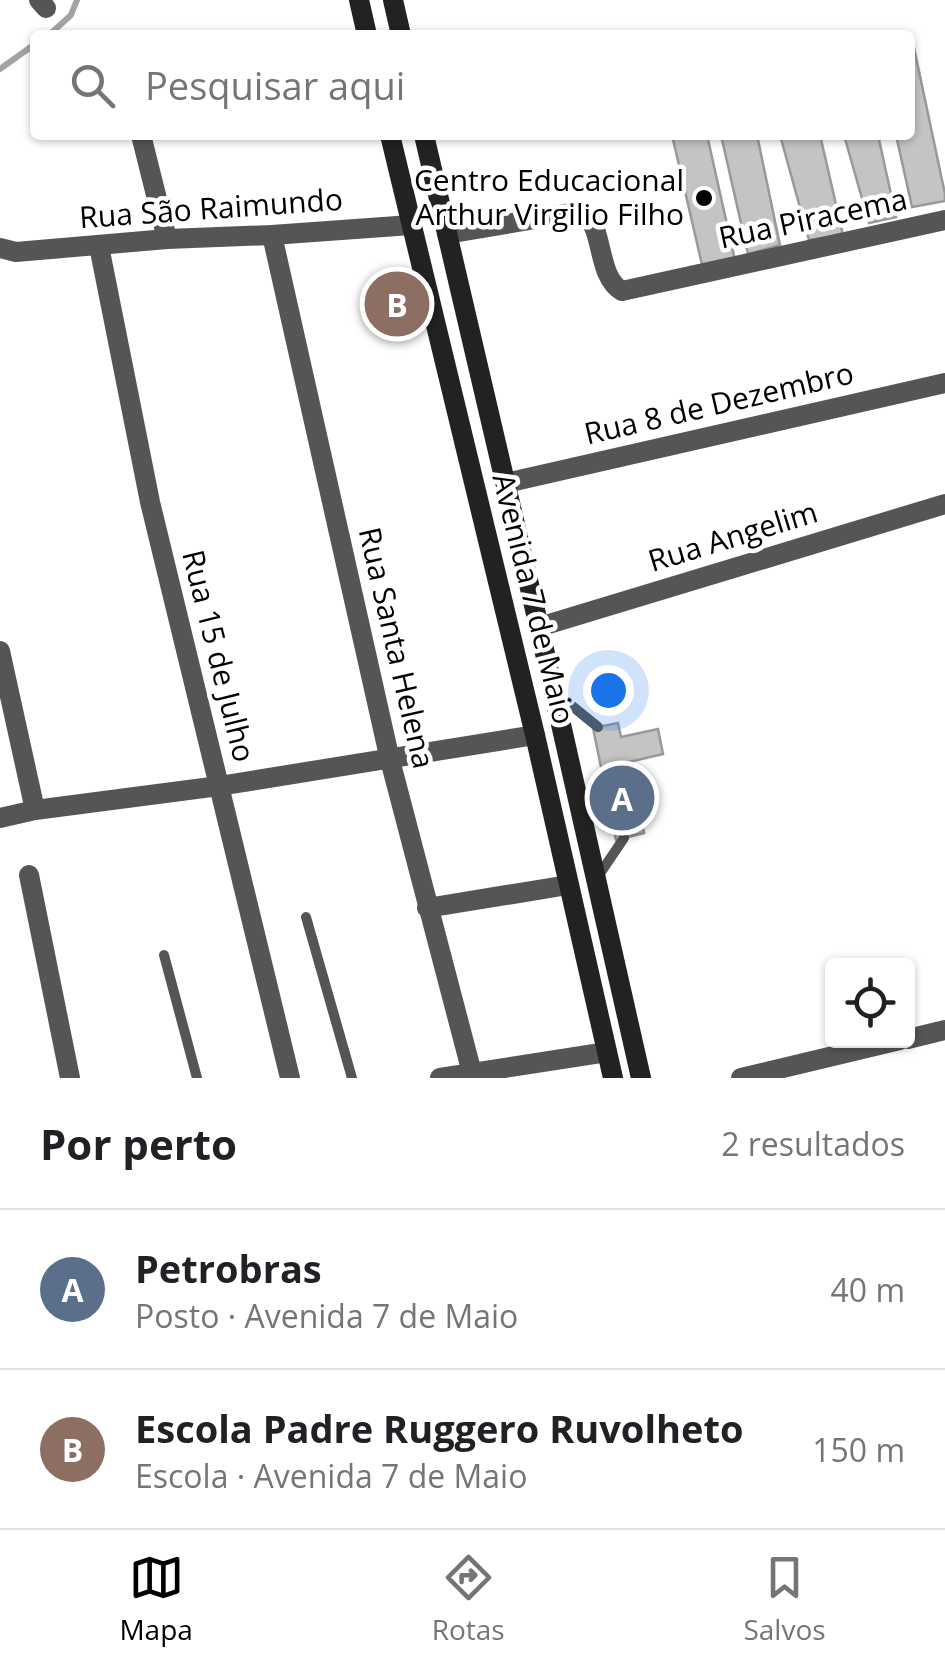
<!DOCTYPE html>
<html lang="pt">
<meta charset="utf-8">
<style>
:root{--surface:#fff;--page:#f2f2f2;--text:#202124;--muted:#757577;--line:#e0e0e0;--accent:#000}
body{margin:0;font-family:"Open Sans",sans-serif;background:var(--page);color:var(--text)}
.controls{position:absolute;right:30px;bottom:30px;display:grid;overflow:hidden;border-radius:10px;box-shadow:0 2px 8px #0004}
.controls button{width:90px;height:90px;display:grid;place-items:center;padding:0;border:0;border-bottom:2px solid var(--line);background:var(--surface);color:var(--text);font:50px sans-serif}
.you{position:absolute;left:608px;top:690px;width:35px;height:35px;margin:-25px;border:8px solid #fff;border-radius:50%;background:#1a73e8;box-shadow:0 0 0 15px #1a73e833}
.badge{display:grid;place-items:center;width:65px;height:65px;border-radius:50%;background:var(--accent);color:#fff;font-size:32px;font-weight:700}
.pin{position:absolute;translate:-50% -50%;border:5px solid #fff;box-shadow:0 2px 10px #0006}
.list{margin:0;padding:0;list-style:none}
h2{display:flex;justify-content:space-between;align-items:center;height:130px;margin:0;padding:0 40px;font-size:42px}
h2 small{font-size:32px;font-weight:400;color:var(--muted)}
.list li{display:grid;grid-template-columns:65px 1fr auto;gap:30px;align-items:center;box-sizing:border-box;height:160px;padding:0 40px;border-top:2px solid var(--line)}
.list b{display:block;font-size:38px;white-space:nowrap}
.list p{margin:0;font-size:32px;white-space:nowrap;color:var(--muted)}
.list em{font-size:32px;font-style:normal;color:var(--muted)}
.icon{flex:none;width:55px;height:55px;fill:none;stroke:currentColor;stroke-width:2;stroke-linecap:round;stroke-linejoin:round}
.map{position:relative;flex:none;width:945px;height:1078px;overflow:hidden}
.search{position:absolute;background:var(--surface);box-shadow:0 2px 8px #0004;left:30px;right:30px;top:30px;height:110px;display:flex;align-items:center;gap:25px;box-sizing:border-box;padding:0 35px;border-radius:10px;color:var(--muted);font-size:38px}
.sheet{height:450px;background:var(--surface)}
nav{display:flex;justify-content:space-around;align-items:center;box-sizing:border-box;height:140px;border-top:2px solid var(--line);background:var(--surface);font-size:28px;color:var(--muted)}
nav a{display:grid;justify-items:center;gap:5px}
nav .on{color:var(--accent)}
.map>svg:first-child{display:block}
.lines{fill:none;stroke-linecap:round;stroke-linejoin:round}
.stream{stroke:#a3a3a3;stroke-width:6}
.building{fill:#c4c4c4;stroke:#999;stroke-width:2.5}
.service{stroke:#555;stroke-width:10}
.minor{stroke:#555;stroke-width:20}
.secondary{stroke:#222;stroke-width:20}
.poi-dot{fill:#000;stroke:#fff;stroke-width:4}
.labels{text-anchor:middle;stroke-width:9;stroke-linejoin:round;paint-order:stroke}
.poi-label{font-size:30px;fill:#000;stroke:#fff;text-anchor:end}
.street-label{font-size:30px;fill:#000;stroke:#fff}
</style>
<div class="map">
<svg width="945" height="1078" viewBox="0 0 945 1078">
<rect width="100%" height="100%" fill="#fff"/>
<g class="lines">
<g class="stream">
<path d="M49 35 71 15 77 0"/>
<path d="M0 69 35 44"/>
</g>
</g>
<g class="building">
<path d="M910 43H913L945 194V201L912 207 896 135H910Z"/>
<path d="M672 135H707L735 260 703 269Z"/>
<path d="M721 135H757L780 245 748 254Z"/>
<path d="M780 135H820L843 235 809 240Z"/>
<path d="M844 135H878L896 217 869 223Z"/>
<path d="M618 723 621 737 658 729 663 754 629 762 644 833 616 840 593 728Z"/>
</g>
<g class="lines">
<g class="service">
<path d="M556 693 598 727"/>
<path d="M597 878 624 838"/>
<path d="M306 917 352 1078"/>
<path d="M164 955 197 1078"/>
</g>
<g class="minor">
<path d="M39 0 46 8"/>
<path d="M141 135 167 239"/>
<path d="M447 234 570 213C576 213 581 213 586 216 604 230 597 277 622 291L945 220"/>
<path d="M272 235 390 760 472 1073"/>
<path d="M99 246 150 502 290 1078"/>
<path d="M0 248 16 252 167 239 272 235 411 225"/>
<path d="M506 483 945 383"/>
<path d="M539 627 945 504"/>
<path d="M0 651 35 810"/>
<path d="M0 818 35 810 219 786 535 735"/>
<path d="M29 875 70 1078"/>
<path d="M427 908 568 885"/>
<path d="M908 1039 945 1030"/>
<path d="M440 1078 607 1052"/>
<path d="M741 1078 900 1040"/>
</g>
<g class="secondary">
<path d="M359 0 367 35"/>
<path d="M393 0 401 35"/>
<path d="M390 135 535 735 613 1078"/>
<path d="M424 135 539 627 641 1078"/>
</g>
</g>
<circle class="poi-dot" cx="704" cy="198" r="10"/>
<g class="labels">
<g class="poi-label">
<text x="684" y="191">Centro Educacional<tspan x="684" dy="34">Arthur Virgilio Filho</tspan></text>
</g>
<g class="street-label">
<text transform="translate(211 209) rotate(-4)" y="10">Rua São Raimundo</text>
<text transform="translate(813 219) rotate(-12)" y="10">Rua Piracema</text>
<text transform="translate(719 404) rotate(-13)" y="10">Rua 8 de Dezembro</text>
<text transform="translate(733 537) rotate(-17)" y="10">Rua Angelim</text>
<text transform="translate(533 599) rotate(76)" y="10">Avenida 7 de Maio</text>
<text transform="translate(396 648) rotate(77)" y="10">Rua Santa Helena</text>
<text transform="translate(218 656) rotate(76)" y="10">Rua 15 de Julho</text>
</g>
</g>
</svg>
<div class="controls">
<button><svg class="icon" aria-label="locate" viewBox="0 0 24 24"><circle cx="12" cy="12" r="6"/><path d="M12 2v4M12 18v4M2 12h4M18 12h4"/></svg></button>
</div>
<div class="you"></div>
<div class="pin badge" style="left:622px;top:798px;background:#5c6f8a">A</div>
<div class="pin badge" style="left:397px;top:304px;background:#8d6e63">B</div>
<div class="search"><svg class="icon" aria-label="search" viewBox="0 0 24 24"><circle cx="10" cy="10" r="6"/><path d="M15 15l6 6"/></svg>Pesquisar aqui</div>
</div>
<section class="sheet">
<h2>Por perto<small>2 resultados</small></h2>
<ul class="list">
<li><span class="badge" style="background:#5c6f8a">A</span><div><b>Petrobras</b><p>Posto · Avenida 7 de Maio</p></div><em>40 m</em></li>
<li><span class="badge" style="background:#8d6e63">B</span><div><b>Escola Padre Ruggero Ruvolheto</b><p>Escola · Avenida 7 de Maio</p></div><em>150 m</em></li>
</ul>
</section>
<nav>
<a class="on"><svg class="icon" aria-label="map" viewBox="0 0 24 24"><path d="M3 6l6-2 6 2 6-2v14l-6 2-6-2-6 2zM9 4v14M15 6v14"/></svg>Mapa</a>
<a><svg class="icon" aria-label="directions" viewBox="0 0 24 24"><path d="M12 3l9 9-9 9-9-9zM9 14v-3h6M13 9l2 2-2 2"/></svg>Rotas</a>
<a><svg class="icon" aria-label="saved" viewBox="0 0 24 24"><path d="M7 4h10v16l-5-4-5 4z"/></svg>Salvos</a>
</nav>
